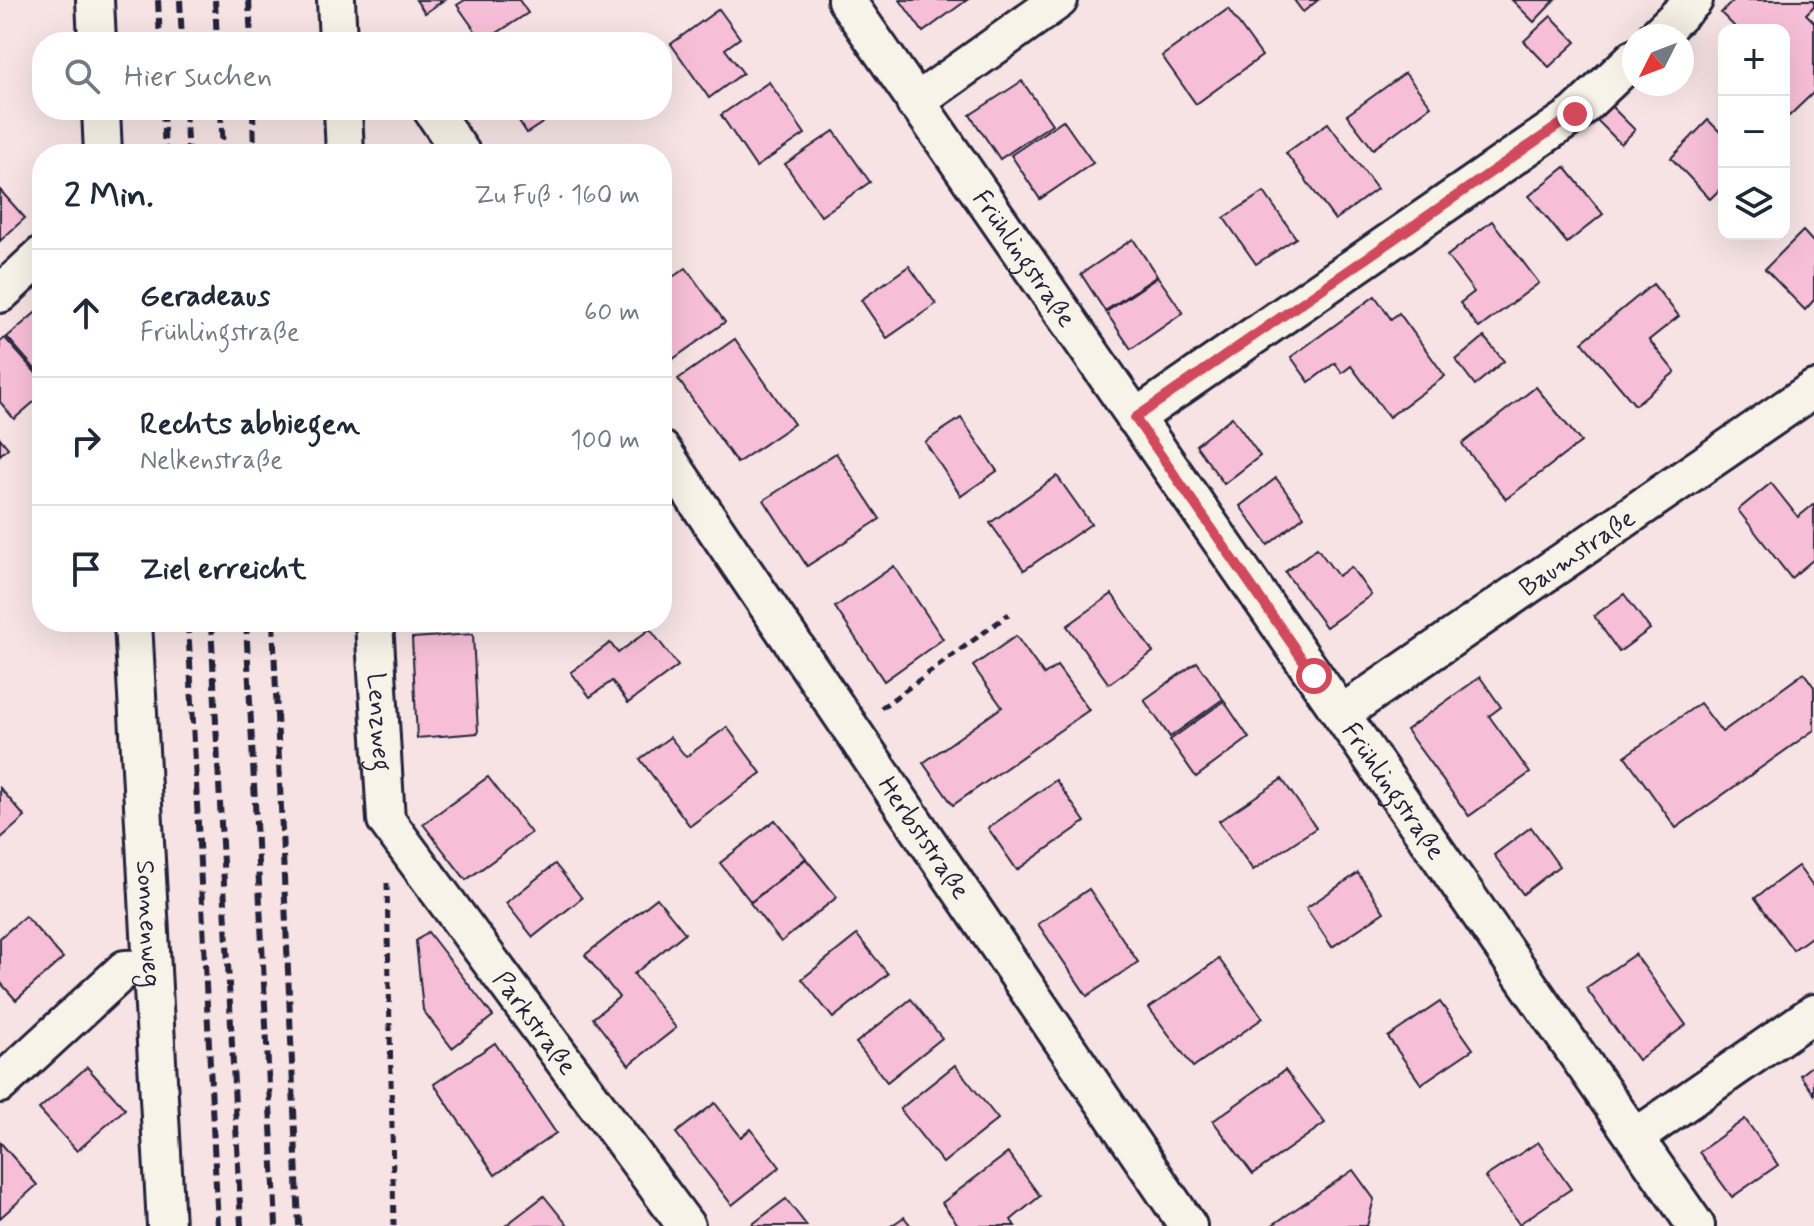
<!DOCTYPE html>
<html lang="de">
<meta charset="utf-8">
<style>
:root{--surface:#fff;--page:#f6f6f7;--text:#1f2937;--muted:#747a83;--line:#e0e1e3}
body{margin:0;font-family:Mynerve,sans-serif;background:var(--page);color:var(--text)}
.controls{position:absolute;right:24px;top:24px;display:grid;overflow:hidden;border-radius:16px;box-shadow:0 8px 32px #0002}
.controls button{width:72px;height:72px;display:grid;place-items:center;padding:0;border:0;border-bottom:2px solid var(--line);background:var(--surface);color:var(--text);font:40px sans-serif}
.compass{position:absolute;left:1622px;top:24px;width:72px;height:72px;border-radius:50%;background:var(--surface);box-shadow:0 8px 32px #0002;rotate:228deg}
.stop{position:absolute;width:24px;height:24px;margin:-18px;border:6px solid #d1495b;border-radius:50%;background:#fff}
.stop.end{background:#d1495b;border-color:#fff;box-shadow:0 2px 8px #0008}
.list{margin:0;padding:0;list-style:none}
h2{display:flex;justify-content:space-between;align-items:center;height:104px;margin:0;padding:0 32px;font-size:34px}
h2 small{font-size:26px;font-weight:400;color:var(--muted)}
.list li{display:grid;grid-template-columns:52px 1fr auto;gap:24px;align-items:center;box-sizing:border-box;height:128px;padding:0 32px;border-top:2px solid var(--line)}
.list b{display:block;font-size:30px;white-space:nowrap}
.list p{margin:0;font-size:26px;white-space:nowrap;color:var(--muted)}
.list em{font-size:26px;font-style:normal;color:var(--muted)}
.icon{flex:none;width:44px;height:44px;fill:none;stroke:currentColor;stroke-width:2;stroke-linecap:round;stroke-linejoin:round}
.map{position:relative;flex:none;width:1814px;height:1226px;overflow:hidden}
.search{position:absolute;background:var(--surface);box-shadow:0 8px 32px #0002;left:32px;top:32px;width:640px;height:88px;display:flex;align-items:center;gap:20px;box-sizing:border-box;padding:0 28px;border-radius:32px;color:var(--muted);font-size:30px}
.panel{position:absolute;background:var(--surface);box-shadow:0 8px 32px #0002;left:32px;top:144px;width:640px;height:488px;border-radius:32px}
.map>svg:first-child{display:block}
.building{fill:#f7bfd7;stroke:#22223b;stroke-width:2}
.lines{fill:none;stroke-linecap:round;stroke-linejoin:round}
.minor-casing{stroke:#22223b;stroke-width:42}
.path{stroke:#22223b;stroke-width:5;stroke-dasharray:8 6;stroke-linecap:butt}
.minor{stroke:#f7f3e8;stroke-width:36}
.rail{stroke:#22223b;stroke-width:6;stroke-dasharray:12 6;stroke-linecap:butt}
.route{stroke:#d1495b;stroke-width:10}
.labels{text-anchor:middle;stroke-width:6;stroke-linejoin:round;paint-order:stroke}
.street-label{font-size:26px;fill:#22223b;stroke:#f7f3e8}
</style>
<div class="map">
<svg width="1814" height="1226" viewBox="0 0 1814 1226">
<rect width="100%" height="100%" fill="#f7e3e3"/>
<filter id="ink" filterUnits="userSpaceOnUse"><feTurbulence type="fractalNoise" baseFrequency=".0125" numOctaves="2"/><feDisplacementMap in="SourceGraphic" scale="16" xChannelSelector="R" yChannelSelector="G"/><feConvolveMatrix kernelMatrix="1 2 1 2 8 2 1 2 1" color-interpolation-filters="sRGB"/></filter>
<g filter="url(#ink)">
<g class="building">
<path d="M416 0H444L425 13Z"/>
<path d="M465 0H519L528 13 483 42 457 5Z"/>
<path d="M900 0H967L923 32Z"/>
<path d="M1294 0H1318L1303 12Z"/>
<path d="M1512 0H1555L1534 22Z"/>
<path d="M1734 0H1814V6L1806 14 1814 22V92L1789 116 1784 111V30H1738L1721 13Z"/>
<path d="M719 9 740 38 725 49 743 73 709 98 671 44Z"/>
<path d="M1228 9 1262 56 1196 104 1162 56Z"/>
<path d="M1551 16 1576 42 1549 67 1524 41Z"/>
<path d="M541 35 546 42H530Z"/>
<path d="M1405 73 1431 106 1373 149 1347 115Z"/>
<path d="M1022 81 1052 124 1000 159 970 115Z"/>
<path d="M769 82 805 134 756 167 721 115Z"/>
<path d="M1611 106 1635 130 1621 144 1597 120Z"/>
<path d="M512 110H562L527 133Z"/>
<path d="M1063 120 1093 163 1040 199 1011 155Z"/>
<path d="M1708 120 1724 136V185L1710 199 1671 158Z"/>
<path d="M1328 123 1377 189 1335 220 1286 153Z"/>
<path d="M834 131 870 182 821 216 785 164Z"/>
<path d="M590 145 596 154H576Z"/>
<path d="M1565 167 1603 214 1567 243 1529 196Z"/>
<path d="M0 190 25 218 0 241Z"/>
<path d="M1264 192 1296 238 1256 264 1224 218Z"/>
<path d="M1492 221 1539 283 1479 328 1460 303 1474 292 1447 256Z"/>
<path d="M1803 231 1814 243V300L1805 310 1765 269Z"/>
<path d="M1133 239 1157 276 1105 311 1081 274Z"/>
<path d="M909 266 936 304 887 338 861 300Z"/>
<path d="M686 268 725 322 666 364 662 358V284Z"/>
<path d="M1158 277 1183 313 1131 349 1106 312Z"/>
<path d="M1653 284 1679 316 1649 340 1675 372 1635 405 1582 342Z"/>
<path d="M1375 296 1391 319 1399 313 1445 376 1389 417 1351 366 1342 373 1335 363 1309 382 1291 357Z"/>
<path d="M42 307V377L7 337Z"/>
<path d="M1484 337 1504 361 1475 385 1456 360Z"/>
<path d="M5 338 42 380V395L14 419 0 402V342Z"/>
<path d="M735 339 794 424 737 463 678 379Z"/>
<path d="M1536 387 1581 442 1506 499 1462 444Z"/>
<path d="M1232 417 1260 456 1224 484 1196 445Z"/>
<path d="M961 418 997 471 961 496 925 442Z"/>
<path d="M0 438 8 448 0 455Z"/>
<path d="M836 453 880 519 807 566 764 500Z"/>
<path d="M1057 476 1091 524 1024 570 990 523Z"/>
<path d="M1276 478 1304 516 1268 545 1240 506Z"/>
<path d="M1771 483 1798 517 1814 504V559L1791 578 1738 510Z"/>
<path d="M1317 548 1338 576 1351 567 1371 595 1326 627 1285 572Z"/>
<path d="M894 566 943 639 884 681 835 607Z"/>
<path d="M1112 594 1153 652 1109 684 1067 626Z"/>
<path d="M1624 594 1650 629 1619 652 1594 616Z"/>
<path d="M650 629 678 666 628 703 612 681 590 697 571 672 610 643 618 653Z"/>
<path d="M473 634 478 733 417 738 412 638Z"/>
<path d="M1016 636 1044 675 1057 666 1089 710 953 805 923 763 1002 707 973 666Z"/>
<path d="M1197 662 1223 699 1170 737 1144 700Z"/>
<path d="M1804 673 1814 687V730L1676 828 1625 756 1700 703 1722 732Z"/>
<path d="M1480 677 1501 707 1489 716 1530 773 1469 816 1406 730Z"/>
<path d="M1224 701 1249 738 1196 777 1170 740Z"/>
<path d="M727 727 761 773 690 826 640 759 670 737 686 757Z"/>
<path d="M488 777 531 833 466 880 423 824Z"/>
<path d="M1282 779 1316 828 1253 870 1219 821Z"/>
<path d="M1056 780 1085 822 1017 870 988 828Z"/>
<path d="M0 788 25 817 0 839Z"/>
<path d="M775 820 806 858 751 902 720 863Z"/>
<path d="M1531 827 1559 866 1523 894 1494 855Z"/>
<path d="M806 859 837 897 781 942 750 903Z"/>
<path d="M555 864 582 898 533 937 506 903Z"/>
<path d="M1798 866 1814 888V935L1793 950 1755 898Z"/>
<path d="M1358 873 1384 912 1332 947 1306 908Z"/>
<path d="M1089 889 1138 962 1087 996 1038 924Z"/>
<path d="M657 898 685 933 634 974 676 1028 629 1065 593 1018 619 997 585 955Z"/>
<path d="M25 916 63 958 16 1000 0 982V938Z"/>
<path d="M428 932 493 1016 452 1048 423 1010 416 941Z"/>
<path d="M857 935 888 974 833 1018 802 979Z"/>
<path d="M1635 954 1686 1025 1638 1060 1586 988Z"/>
<path d="M1219 959 1263 1018 1193 1067 1149 1008Z"/>
<path d="M911 999 942 1038 887 1082 856 1043Z"/>
<path d="M1440 1002 1473 1049 1421 1084 1388 1037Z"/>
<path d="M495 1043 556 1133 495 1175 434 1084Z"/>
<path d="M1814 1064V1094L1800 1075Z"/>
<path d="M955 1065 998 1119 943 1163 900 1109Z"/>
<path d="M87 1067 125 1109 77 1151 39 1109Z"/>
<path d="M1285 1070 1325 1123 1253 1174 1213 1121Z"/>
<path d="M715 1103 741 1137 751 1129 780 1167 732 1205 676 1133Z"/>
<path d="M1745 1119 1778 1165 1732 1197 1699 1152Z"/>
<path d="M0 1142 37 1185 0 1218Z"/>
<path d="M1538 1142 1571 1189 1519 1224 1485 1177Z"/>
<path d="M1008 1153 1040 1196 1011 1220 1015 1226H959L942 1203Z"/>
<path d="M1353 1170 1374 1199 1367 1226H1271Z"/>
<path d="M544 1196 568 1226H505Z"/>
<path d="M786 1199 807 1226H750Z"/>
<path d="M904 1217 911 1226H891Z"/>
</g>
<g class="lines">
<g class="minor-casing">
<g id="minor">
<path d="M95 0 97 42"/>
<path d="M336 0 338 42"/>
<path id="s1" d="M846 0 1696 1226"/>
<path d="M1657 36 1694 0"/>
<path d="M915 103 1059 0"/>
<path d="M101 110 103 154"/>
<path d="M343 110 345 154"/>
<path d="M432 110 462 154"/>
<path d="M0 294 42 255"/>
<path d="M1135 418 1575 114 1634 58"/>
<path id="s2" d="M662 450 1188 1226"/>
<path id="s3" d="M133 622 166 1226"/>
<path id="s4" d="M374 622 386 820 686 1226"/>
<path id="s5" d="M1341 714 1814 389"/>
<path d="M0 1084 125 969 151 968"/>
<path d="M1636 1137 1814 1013"/>
</g>
</g>
<g class="path">
<path d="M881 708 1009 614"/>
<path d="M387 883 394 1226"/>
</g>
<use href="#minor" class="minor"/>
<g class="rail">
<path d="M158 0 160 42"/>
<path d="M180 0 182 42"/>
<path d="M215 0 217 42"/>
<path d="M249 0 251 42"/>
<path d="M163 110 165 154"/>
<path d="M185 110 188 154"/>
<path d="M221 110 223 154"/>
<path d="M253 110 254 154"/>
<path d="M188 622 218 1226"/>
<path d="M211 622 241 1226"/>
<path d="M246 622 276 1226"/>
<path d="M273 622 299 1226"/>
</g>
</g>
</g>
<g class="lines" filter="url(#ink)">
<path class="route" d="M1314 676 1135 418 1575 114"/>
</g>
<g class="labels">
<g class="street-label">
<text dy="9" stroke="none"><textPath href="#s1" startOffset="314">Frühlingstraße</textPath></text>
<text dy="9" stroke="none"><textPath href="#s5" startOffset="286">Baumstraße</textPath></text>
<text dy="9" stroke="none"><textPath href="#s4" startOffset="100">Lenzweg</textPath></text>
<text dy="9" stroke="none"><textPath href="#s1" startOffset="962">Frühlingstraße</textPath></text>
<text dy="9" stroke="none"><textPath href="#s2" startOffset="468">Herbststraße</textPath></text>
<text dy="9" stroke="none"><textPath href="#s3" startOffset="302">Sonnenweg</textPath></text>
<text dy="9" stroke="none"><textPath href="#s4" startOffset="450">Parkstraße</textPath></text>
</g>
</g>
</svg>
<div class="controls">
<button>+</button>
<button>−</button>
<button><svg class="icon" aria-label="layers" viewBox="0 0 24 24"><path d="M12 4l9 5-9 5-9-5zM3 14l9 5 9-5"/></svg></button>
</div>
<svg class="compass" viewBox="-18 -18 36 36"><path d="M0-13l5 13h-10z" fill="#e53935"/><path d="M0 13l5-13h-10z" fill="#747a83"/></svg>
<div class="stop" style="left:1314px;top:676px"></div>
<div class="stop end" style="left:1575px;top:114px"></div>
<div class="search"><svg class="icon" aria-label="search" viewBox="0 0 24 24"><circle cx="10" cy="10" r="6"/><path d="M15 15l6 6"/></svg>Hier suchen</div>
<section class="panel">
<h2>2 Min.<small>Zu Fuß · 160 m</small></h2>
<ul class="list">
<li><svg class="icon" aria-label="ahead" viewBox="0 0 24 24"><path d="M12 20V5M6 11l6-6 6 6"/></svg><div><b>Geradeaus</b><p>Frühlingstraße</p></div><em>60 m</em></li>
<li><svg class="icon" aria-label="right" viewBox="0 0 24 24"><path d="M7 20v-9h11M14 6l5 5-5 5"/></svg><div><b>Rechts abbiegen</b><p>Nelkenstraße</p></div><em>100 m</em></li>
<li><svg class="icon" aria-label="arrive" viewBox="0 0 24 24"><path d="M6 21V4h12l-3 4 3 4H6"/></svg><div><b>Ziel erreicht</b></div></li>
</ul>
</section>
</div>
